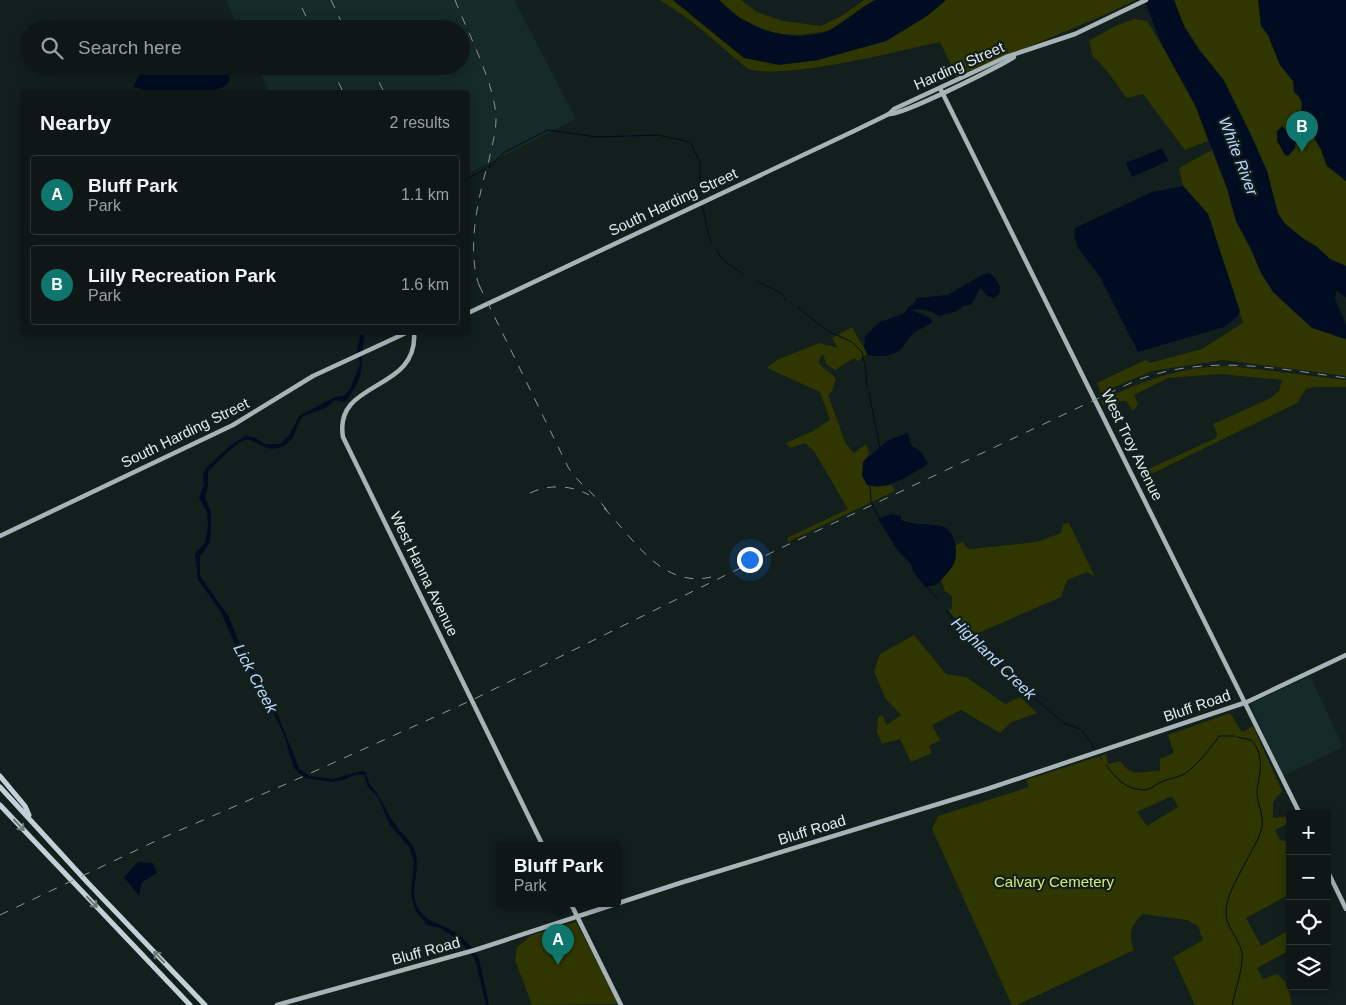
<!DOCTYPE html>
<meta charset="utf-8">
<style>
:root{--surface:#0e1716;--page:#1c2423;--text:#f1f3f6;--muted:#9b9fa1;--line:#2e3635;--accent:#0f766e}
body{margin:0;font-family:Helvetica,sans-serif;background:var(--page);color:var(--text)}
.controls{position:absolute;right:15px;bottom:15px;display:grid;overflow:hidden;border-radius:5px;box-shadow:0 2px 12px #0003}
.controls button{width:45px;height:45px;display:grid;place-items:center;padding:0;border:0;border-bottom:1px solid var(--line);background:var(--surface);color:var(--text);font:25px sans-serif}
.you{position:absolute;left:749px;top:559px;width:18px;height:18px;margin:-12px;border:4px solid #fff;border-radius:50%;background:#1a73e8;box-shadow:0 0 0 8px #1a73e833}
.badge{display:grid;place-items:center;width:32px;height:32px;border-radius:50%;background:var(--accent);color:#fff;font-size:16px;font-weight:700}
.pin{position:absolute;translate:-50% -41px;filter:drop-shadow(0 1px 2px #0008)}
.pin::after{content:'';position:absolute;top:26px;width:18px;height:15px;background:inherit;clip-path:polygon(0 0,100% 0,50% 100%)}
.popup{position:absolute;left:496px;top:842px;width:125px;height:65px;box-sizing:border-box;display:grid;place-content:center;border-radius:5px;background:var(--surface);filter:drop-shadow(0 1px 4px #0005);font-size:16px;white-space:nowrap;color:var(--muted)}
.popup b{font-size:19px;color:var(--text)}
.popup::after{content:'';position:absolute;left:50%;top:100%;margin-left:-10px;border:10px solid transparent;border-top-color:var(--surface)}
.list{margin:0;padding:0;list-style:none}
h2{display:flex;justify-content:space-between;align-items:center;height:65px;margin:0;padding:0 20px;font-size:21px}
h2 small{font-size:16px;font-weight:400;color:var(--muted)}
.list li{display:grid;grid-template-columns:32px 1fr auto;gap:15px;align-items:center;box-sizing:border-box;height:80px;margin:0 10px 10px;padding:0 10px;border:1px solid var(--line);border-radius:5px}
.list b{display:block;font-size:19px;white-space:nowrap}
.list p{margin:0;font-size:16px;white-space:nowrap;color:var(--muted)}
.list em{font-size:16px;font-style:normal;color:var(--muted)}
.icon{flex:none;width:28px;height:28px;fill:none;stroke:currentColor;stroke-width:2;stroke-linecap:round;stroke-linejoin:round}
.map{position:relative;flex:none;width:1346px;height:1005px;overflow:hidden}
.search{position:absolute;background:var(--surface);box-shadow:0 2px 12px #0003;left:20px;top:20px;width:450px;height:55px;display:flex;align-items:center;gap:12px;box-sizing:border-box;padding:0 18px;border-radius:28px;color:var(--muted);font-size:19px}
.panel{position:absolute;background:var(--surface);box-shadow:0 2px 12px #0003;left:20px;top:90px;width:450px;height:245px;border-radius:5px}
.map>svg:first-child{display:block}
.built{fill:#152b28}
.green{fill:#2f3600;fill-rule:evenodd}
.water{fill:#000c21}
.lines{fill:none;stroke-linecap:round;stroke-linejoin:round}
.stream{stroke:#000c21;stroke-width:1}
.major{stroke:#a6b3b7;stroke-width:4.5}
.highway{stroke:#c2d1d7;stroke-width:5}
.rail{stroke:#8c9796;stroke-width:1;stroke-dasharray:9 9;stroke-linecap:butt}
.oneway{stroke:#6a787a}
.labels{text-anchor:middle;stroke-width:4.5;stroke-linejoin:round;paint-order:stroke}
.street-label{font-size:15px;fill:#e3eceb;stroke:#121f1d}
.park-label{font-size:15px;fill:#d9ee6c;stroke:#121f1d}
.water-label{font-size:16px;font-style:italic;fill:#bad8ff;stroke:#121f1d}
</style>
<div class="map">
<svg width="1346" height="1005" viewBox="0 0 1346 1005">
<rect width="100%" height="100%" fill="#121f1d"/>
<g class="built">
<path d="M226 0H514L576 119 468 174V92H269L257 66H461V29H239Z"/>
<path d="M1310 676 1343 747 1283 776 1250 704Z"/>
</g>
<g class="green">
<path d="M660 0H673L707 28 855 49 886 41 927 16 946 0H1136C1077 29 1016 50 957 77L940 42C897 51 787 80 748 69L690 20Z"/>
<path d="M719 0H741L757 12 783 21 821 26 843 15 864 0H875L828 31 800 35 770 33 740 18Z"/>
<path d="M1174 0H1346V266L1330 259 1317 247 1304 239 1285 224 1278 213 1267 171 1250 133 1223 79 1200 51 1184 26Z"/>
<path d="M1134 19 1147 21 1179 73 1196 107 1208 141 1185 150 1143 94 1127 98C1117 86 1104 64 1093 57L1089 41 1115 26Z"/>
<path d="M1212 150 1227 188 1236 221 1273 292 1334 336 1346 339V376L1223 360 1152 371 1101 393 1097 383 1145 360 1150 363 1202 349 1243 323 1208 214 1183 186 1179 168Z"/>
<path d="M852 327 867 354 858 361 854 358 835 370 826 364 823 354 820 357 819 364 836 378 832 391 828 395 846 444 854 453 866 444 869 454 863 462 867 485 877 487 892 485 895 491 788 542 787 538 848 509 814 451 805 443 790 448 786 443 813 431 830 420 820 392 767 368 777 360 819 343 838 348 832 338Z"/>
<path d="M1230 366 1346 380V387H1314L1306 389 1297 403 1145 477 1142 472 1216 438 1217 433 1213 424 1271 398 1279 391 1282 380 1220 374 1168 378 1134 395 1138 404 1134 410H1132L1126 401H1119L1116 410 1109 404 1103 405 1101 401C1143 380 1183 366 1230 366Z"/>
<path d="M1069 523 1095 577 1087 572 1067 580 1061 597 976 634 970 635C965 624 955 620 948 610L952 609V596L945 591 941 580C949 566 957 565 954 546L963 542 967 548 973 549 1037 542 1061 533 1063 524Z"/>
<path d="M914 635 946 674 966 677 1005 704 1020 697 1037 713 1010 723 1000 733 961 710 932 725 940 740 929 746 932 753 911 762 900 739 882 744 877 732 878 717 882 715 887 725 901 715 885 698 874 671 880 654Z"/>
<path d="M1230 713 1242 732 1253 726 1282 791 1273 802V818L1290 816V823L1275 830 1280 840 1290 842V894L1246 918 1261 946 1290 930V936L1287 937 1290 950 1257 968 1263 979 1277 974 1287 983 1292 1005H1195L1173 957 1203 940 1198 926 1187 920 1143 914C1130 926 1128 934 1134 950L1017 1005H1012L932 829 938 816 1029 787 1026 780 1106 754 1108 764 1120 761C1133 779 1141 770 1160 771V759L1174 753 1168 735ZM1172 796 1178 807 1147 826 1137 812Z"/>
<path d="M576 922 619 1004 532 1005 515 960 517 947 532 935Z"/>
</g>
<g class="water">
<path d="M673 0H719C744 28 791 45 828 31 842 26 865 2 877 0 899 0 924 0 946 0L927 16 886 41 818 60 779 65 744 58Z"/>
<path d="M1144 0H1174L1184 26 1200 51 1223 79 1250 133 1267 171 1278 214 1285 224 1304 239 1317 247 1330 259 1346 266V297L1336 291 1335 299 1346 325V339L1312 328 1273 292 1261 273 1250 247 1236 221 1227 188 1196 107 1163 47Z"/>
<path d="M1258 0H1346V181L1327 166 1321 150 1301 114C1302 102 1304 101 1294 92L1293 81 1280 65 1268 35 1261 26Z"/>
<path d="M144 66H226L230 79C224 100 160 93 141 92V89L133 87Z"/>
<path d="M1282 126 1296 141 1295 148 1288 156 1285 155 1277 141V131Z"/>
<path d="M1162 148 1168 161 1132 177 1126 163Z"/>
<path d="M1183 186 1208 214 1240 311 1237 317 1224 327 1138 352 1100 277 1078 248 1074 236 1075 228 1152 192Z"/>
<path d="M990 273C998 280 1006 292 994 298L987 296 980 288 971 305 963 306 957 311 939 316C931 310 921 308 911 310L931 318 932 322C926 327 921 328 915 332 908 336 906 345 900 350 894 356 875 358 867 354L864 347 865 336 880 322 905 313 908 307 914 304 917 298 948 295 982 275Z"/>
<path d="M361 333H365C358 365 369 372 345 402L335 400 326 408 303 416C295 425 297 438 285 445 266 456 257 438 245 440 237 441 214 465 208 472V486L205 497 211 512V531L210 542 200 556V576L229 617 244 655 270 696 299 768 309 776 333 779 361 771 365 772 370 785C380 795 384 807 392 820 401 835 416 842 417 861 418 875 410 893 417 906 424 922 440 923 453 931 464 937 473 949 479 959L489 1005H486L475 959 459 940 440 928 427 925 415 910 411 894 414 862 410 848 390 825 378 797 368 787 364 775 357 774 344 780 332 782 305 778 294 768 284 735 267 699 239 654 221 612 198 580 195 554 205 543 208 527 207 512 199 497 204 485 203 475 206 468 231 445 246 436 254 437 264 444H281L290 434 299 416 335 397 344 396 350 389 360 364 357 350Z"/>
<path d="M908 433 911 445 922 453 928 464C908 476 890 490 867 485L862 476 863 462 888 440Z"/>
<path d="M892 514 901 516V520C915 526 928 523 942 526 956 530 960 557 952 567 948 573 941 580 936 585L925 587 913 571 911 564 898 551 878 519Z"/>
<path d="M138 862 153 863 157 873 142 882 139 896 124 877Z"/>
</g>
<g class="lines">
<g class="stream">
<path d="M489 168 503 153 548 130 597 137 658 135 690 142 700 162V196"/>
<path d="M468 178 484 170"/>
<path d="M703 207 708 233 712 243"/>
<path d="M716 249 723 260 743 274"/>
<path d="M757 281 781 293 786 300"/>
<path d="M798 308 828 331 852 342 862 352 866 372 867 387"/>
<path d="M869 393 880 448"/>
<path d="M870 485 871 502 879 518"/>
<path d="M927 587 937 599"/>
<path d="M946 610 957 625"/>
<path d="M969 636 992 655 1019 685 1064 723 1080 729 1085 734 1095 749"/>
<path d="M1099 756 1102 759"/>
<path d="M1106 765C1116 779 1126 789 1143 790 1150 790 1155 785 1161 782 1167 779 1176 778 1182 775 1192 771 1213 746 1219 736H1234"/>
<path d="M1232 1005C1235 992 1244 964 1242 953 1239 937 1225 927 1226 911 1227 888 1253 854 1261 831 1266 816 1256 804 1257 790 1260 772 1265 754 1251 740L1237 737"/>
</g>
<g class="major">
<path d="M940 88 1300 814"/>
<path d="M889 114C903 115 998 67 1014 57"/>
<path d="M468 313 854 131 889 114 894 109 1006 57 1075 34 1146 0"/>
<path d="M414 332C419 393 333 379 343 437L543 846"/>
<path d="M0 536 233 425 313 376 408 332"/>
<path d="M1327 870 1346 909"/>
<path d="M571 904 621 1005"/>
<path d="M277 1005 475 950 680 883 984 790 1247 702 1346 655"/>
</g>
<g class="highway">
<path d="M0 776 25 806 29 815"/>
<path d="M0 787 88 883 205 1005"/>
<path d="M0 805 190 1005"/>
</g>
<g class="rail">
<path d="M331 0 341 21 348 29"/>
<path d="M455 0C468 33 495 84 496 118 496 133 492 146 489 160 478 197 465 254 481 290"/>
<path d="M302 8 312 29"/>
<path d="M331 66 343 92"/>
<path d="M371 66 384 92"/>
<path d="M479 285 568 467C579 485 597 495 608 512"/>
<path d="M530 493C549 484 571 485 589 495"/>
<path d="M604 508C635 540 663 591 715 576"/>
<path d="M0 915 162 838 302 777 472 700 783 547 1137 380C1209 354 1273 368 1346 378"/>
</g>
</g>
<defs><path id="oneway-shaft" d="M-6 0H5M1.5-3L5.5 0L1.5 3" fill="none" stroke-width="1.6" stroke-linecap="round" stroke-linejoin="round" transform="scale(1.25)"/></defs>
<g class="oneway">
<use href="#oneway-shaft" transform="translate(19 825) rotate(47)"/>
<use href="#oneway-shaft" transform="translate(92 902) rotate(46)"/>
<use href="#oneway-shaft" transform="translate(159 957) rotate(-134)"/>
</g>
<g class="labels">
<g class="street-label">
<text transform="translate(959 66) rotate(-24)" y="5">Harding Street</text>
<text transform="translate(673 202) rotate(-25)" y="5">South Harding Street</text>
<text transform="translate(185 433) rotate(-26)" y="5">South Harding Street</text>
<text transform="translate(1132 445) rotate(64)" y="5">West Troy Avenue</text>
<text transform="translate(424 574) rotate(64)" y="5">West Hanna Avenue</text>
<text transform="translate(1197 706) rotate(-19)" y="5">Bluff Road</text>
<text transform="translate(812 830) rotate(-17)" y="5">Bluff Road</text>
<text transform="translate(426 951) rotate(-15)" y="5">Bluff Road</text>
</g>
<g class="park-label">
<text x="1054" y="887">Calvary Cemetery</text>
</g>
<g class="water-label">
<text transform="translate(1239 156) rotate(69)" y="6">White River</text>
<text transform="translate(994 658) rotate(44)" y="6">Highland Creek</text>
<text transform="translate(256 678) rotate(62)" y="6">Lick Creek</text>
</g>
</g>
</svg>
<div class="controls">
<button>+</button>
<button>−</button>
<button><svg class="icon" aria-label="locate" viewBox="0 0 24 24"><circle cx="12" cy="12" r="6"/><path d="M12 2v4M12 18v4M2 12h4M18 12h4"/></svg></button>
<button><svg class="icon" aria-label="layers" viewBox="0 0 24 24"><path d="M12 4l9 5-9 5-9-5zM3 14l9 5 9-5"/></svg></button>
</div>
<div class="you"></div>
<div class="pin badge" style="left:558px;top:965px">A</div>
<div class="popup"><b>Bluff Park</b>Park</div>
<div class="pin badge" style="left:1302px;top:152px">B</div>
<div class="search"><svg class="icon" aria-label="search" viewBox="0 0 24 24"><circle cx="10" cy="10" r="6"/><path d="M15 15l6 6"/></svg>Search here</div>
<section class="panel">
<h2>Nearby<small>2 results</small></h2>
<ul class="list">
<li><span class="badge">A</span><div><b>Bluff Park</b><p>Park</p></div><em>1.1 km</em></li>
<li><span class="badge">B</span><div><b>Lilly Recreation Park</b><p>Park</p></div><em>1.6 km</em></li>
</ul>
</section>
</div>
